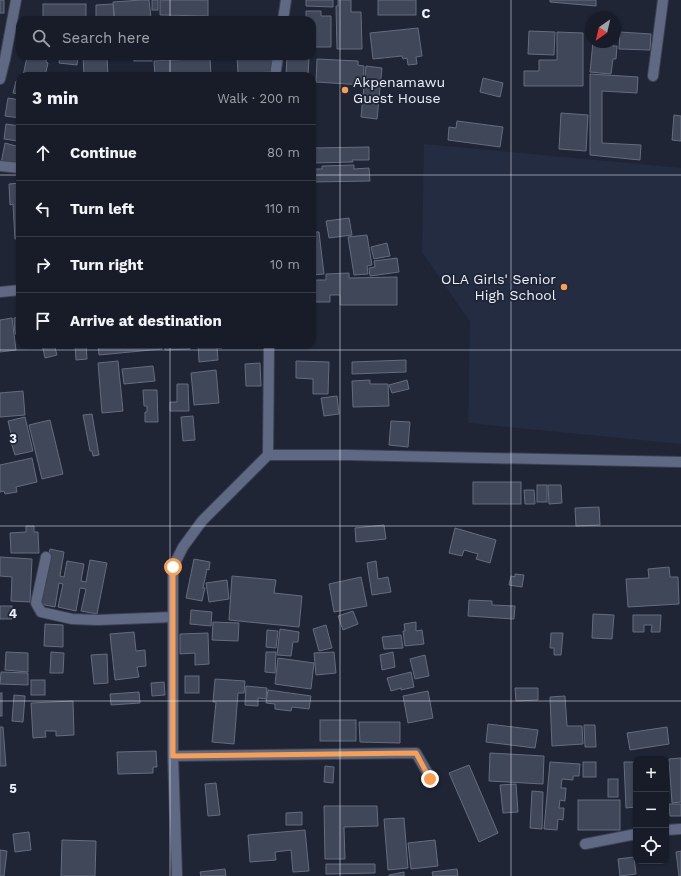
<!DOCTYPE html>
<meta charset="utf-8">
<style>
:root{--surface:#171c28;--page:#242934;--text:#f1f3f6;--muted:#9ea1a8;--line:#363a45}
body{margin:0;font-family:"Work Sans",sans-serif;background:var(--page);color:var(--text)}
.controls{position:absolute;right:12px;bottom:12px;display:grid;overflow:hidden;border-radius:8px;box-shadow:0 1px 3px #0004}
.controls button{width:36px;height:36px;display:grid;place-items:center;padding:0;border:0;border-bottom:1px solid var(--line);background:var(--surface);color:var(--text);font:20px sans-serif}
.compass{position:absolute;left:585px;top:12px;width:36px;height:36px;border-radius:50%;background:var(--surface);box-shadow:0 1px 3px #0004;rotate:214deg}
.stop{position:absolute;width:12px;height:12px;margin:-9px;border:3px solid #fb9e50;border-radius:50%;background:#fff}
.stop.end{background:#fb9e50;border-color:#fff;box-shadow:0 1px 4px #0008}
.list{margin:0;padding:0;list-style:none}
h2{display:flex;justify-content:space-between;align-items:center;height:52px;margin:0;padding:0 16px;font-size:17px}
h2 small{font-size:13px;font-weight:400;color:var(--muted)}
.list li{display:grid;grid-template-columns:26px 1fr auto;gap:12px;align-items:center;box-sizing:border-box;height:56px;padding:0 16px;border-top:1px solid var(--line)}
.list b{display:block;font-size:15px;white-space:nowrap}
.list em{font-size:13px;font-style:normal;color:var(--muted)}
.icon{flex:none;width:22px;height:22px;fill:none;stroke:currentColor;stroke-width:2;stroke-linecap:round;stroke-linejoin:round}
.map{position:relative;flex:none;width:681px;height:876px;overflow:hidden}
.search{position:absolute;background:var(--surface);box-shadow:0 1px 3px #0004;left:16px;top:16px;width:300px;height:44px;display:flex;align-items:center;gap:10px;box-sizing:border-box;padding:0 14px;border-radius:12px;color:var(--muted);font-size:15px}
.panel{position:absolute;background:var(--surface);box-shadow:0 1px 3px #0004;left:16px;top:72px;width:300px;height:276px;border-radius:12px}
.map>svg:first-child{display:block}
.built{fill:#242c42}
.building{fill:#404758;stroke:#656c7f}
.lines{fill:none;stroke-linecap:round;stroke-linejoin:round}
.minor-casing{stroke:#3c4251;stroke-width:12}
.minor{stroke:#5f6984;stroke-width:10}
.route{stroke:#fb9e50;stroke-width:5}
.grid{fill:none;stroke:#edf1fc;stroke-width:1;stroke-opacity:0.55}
.poi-dot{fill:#fb9e50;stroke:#1f2535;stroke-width:1.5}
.labels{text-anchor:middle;stroke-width:3.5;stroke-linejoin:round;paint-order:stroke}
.poi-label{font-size:14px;fill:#edf1fc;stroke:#1f2535;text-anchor:start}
.grid-label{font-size:13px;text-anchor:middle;font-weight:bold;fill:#edf1fc;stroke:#1f2535;stroke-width:3.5;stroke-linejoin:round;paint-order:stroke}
</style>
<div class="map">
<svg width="681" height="876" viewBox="0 0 681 876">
<rect width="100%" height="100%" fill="#1f2535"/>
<path class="built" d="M424 144 681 168V444L468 423 470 322 422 252Z"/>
<g class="building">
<rect x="0" y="0" width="4" height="13"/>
<path d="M141 0H149L151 18 129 20H115L113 2Z"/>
<rect x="152" y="0" width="6" height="10"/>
<path d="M160 0H208V16L160 15Z"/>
<path d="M306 0H333V7L306 6Z"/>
<path d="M338 0H351V12H361L362 49H337L336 6H338Z"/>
<rect x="378" y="0" width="38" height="15"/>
<path d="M550 0H596V6L550 2Z"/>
<rect x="43" y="4" width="43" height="16"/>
<path d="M113 4 114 18 96 19V5Z"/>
<path d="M306 11H321V16H331V47H312V20H306Z"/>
<path d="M418 28 422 56 416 57 417 64 408 65 407 58 403 59 402 56 373 59 370 33Z"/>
<path d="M529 31 555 32 554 55 528 54Z"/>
<path d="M557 32 583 33V86H524V71H539V60H557Z"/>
<path d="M620 32 651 34 650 50 619 49Z"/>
<path d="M593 42H613V46H617L616 59H613L611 74 590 72Z"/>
<path d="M20 56H47L46 62 48 63 45 76H23L27 57Z"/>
<path d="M60 56H78L77 65 59 63Z"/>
<path d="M83 56H107L108 76H84Z"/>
<rect x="134" y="56" width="18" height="5"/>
<path d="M237 56H271L272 72 238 74Z"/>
<path d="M287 56H299V57L309 58 308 76H286Z"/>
<path d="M210 58 211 76H155L154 61Z"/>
<path d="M317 59 358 61V65L364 66 363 85 316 82Z"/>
<path d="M366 66 382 68 377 119 361 117Z"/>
<path d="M590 74 638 77 637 93 602 91V143L641 145 640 160 590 155Z"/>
<path d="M483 78 503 83 500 97 480 92Z"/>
<path d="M16 81 20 82V94L13 93Z"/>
<path d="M8 98 20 100V118L5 116Z"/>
<path d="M561 113 588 115 586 151 559 149Z"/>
<path d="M674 115 681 116V141L672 140Z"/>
<path d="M457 121 503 127 500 147 448 140 449 127 456 128Z"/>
<path d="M6 124 20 126 18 141 4 139Z"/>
<path d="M5 143 20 147V159L18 166 1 163Z"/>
<path d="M369 147V160H352L353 162 312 163V148Z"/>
<path d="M354 165V169L369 168 370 181 312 182V169H322V166Z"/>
<path d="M20 183V239H15L13 204 10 205 9 184Z"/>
<path d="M349 218 352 235 329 238 326 221Z"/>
<path d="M312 232H319L324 274 312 275Z"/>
<path d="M367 235 372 265 367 266 368 274 354 275 348 237Z"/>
<path d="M18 243H20V271H19Z"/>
<path d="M387 243 390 256 374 259 371 247Z"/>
<path d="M397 258 399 272 370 276 369 268 375 267 374 261Z"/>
<path d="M349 273V278L397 277V305H340V295H330V302H312V280H326V274Z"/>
<path d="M20 317V333L15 334 14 318Z"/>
<path d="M12 318 16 350 0 352V320Z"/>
<path d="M42 344H54L57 355 45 358Z"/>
<path d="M75 344H86L87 359 76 360Z"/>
<path d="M98 344H161L162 349 99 355Z"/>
<path d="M165 344H189L190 349 165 350Z"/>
<path d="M198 344H222V348H217L218 360 199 362Z"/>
<path d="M406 360V372L352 374V362Z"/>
<path d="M118 361 123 411 102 413 98 363Z"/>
<path d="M296 361 329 362 328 394H313V379L296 378Z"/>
<path d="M260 363 261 386H246L245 364Z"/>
<path d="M153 366 155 381 124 384 122 369Z"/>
<path d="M216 370 219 403 194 405 191 373Z"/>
<path d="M370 380V384H388L389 406 353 407 352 381Z"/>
<path d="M407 380 409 389 392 393 389 385Z"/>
<path d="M177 384H188L189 411H170V402H177Z"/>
<path d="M143 390H157L158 422H145V412H147V406H144Z"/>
<path d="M23 391 25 415 0 417V393Z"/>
<path d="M337 396 339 414 324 416 321 398Z"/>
<path d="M92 414 99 455 93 456 92 451H90L83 415Z"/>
<path d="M193 416 195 440 183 441 181 417Z"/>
<path d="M25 417 33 451 15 455 10 439 12 438 8 421Z"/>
<path d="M50 420 63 474 42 479 29 425Z"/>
<path d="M391 421 410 422 408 447 389 445Z"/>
<path d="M32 458 37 482 16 487 17 492 5 494 4 491 0 492V465Z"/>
<rect x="473" y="482" width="48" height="22"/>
<rect x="537" y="485" width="10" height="17"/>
<path d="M548 485H561L562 503 549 504Z"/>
<path d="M524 490H534L535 504H525Z"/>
<path d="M599 507 600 525 576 526 575 508Z"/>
<path d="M384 525 386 539 356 542 355 528Z"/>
<path d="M26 526H34V532H38L39 553H11L10 533 26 532Z"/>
<path d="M455 528 496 540 490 563 476 559 478 554 464 550 462 556 449 553Z"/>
<path d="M50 549 64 552 60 576 64 577 67 561 84 564 81 581 86 582 90 560 107 563 97 614 81 611 86 589 80 588 76 611 58 607 63 584 59 583 55 607 40 604Z"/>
<path d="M0 557 32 559 30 602 11 601 12 577 0 576Z"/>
<path d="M194 559 210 562 209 570 207 569 203 588H205L202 601 186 598Z"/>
<path d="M376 561 378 579 388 577 391 592 372 595 367 563Z"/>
<path d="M669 567 670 577H678L679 604 628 607 626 579 649 578 648 569Z"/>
<path d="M515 574 524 575 522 587 509 585 511 576 515 577Z"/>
<path d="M232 576 276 580 274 593 302 596 299 627 229 620Z"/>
<path d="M361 577 367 606 334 612 329 584Z"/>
<path d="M227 580 229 599 209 602 206 583Z"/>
<path d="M469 600 492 601V605L515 606 514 619 468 616Z"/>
<rect x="0" y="606" width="12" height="13"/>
<path d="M191 610 212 612 211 626 190 624Z"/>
<path d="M353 611 358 624 343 630 338 616Z"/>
<path d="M593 614 614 615 612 639 592 638Z"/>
<path d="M633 615H661L660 632H651L652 625H644V632H633Z"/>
<path d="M213 622 239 623 238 641 212 640Z"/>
<path d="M416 622V631L422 630 424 644 405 646 403 631H405L404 624Z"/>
<path d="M45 624 63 625V647L44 646Z"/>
<path d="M326 625 332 648 319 651 313 629Z"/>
<path d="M280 629 299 632 298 642H293L291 656 277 655Z"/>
<path d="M267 630 278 631 276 648 266 647Z"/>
<path d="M134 632 136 651 145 650 146 666 137 667 139 677 115 680 110 634Z"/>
<path d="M208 633 209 664 195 665V653L180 654V634Z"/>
<path d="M551 633H563L561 655H554V648H550Z"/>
<path d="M401 635 403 648 384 649 382 637Z"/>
<path d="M6 652 28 653V672L5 670Z"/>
<path d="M51 652 64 653 63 673H50Z"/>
<path d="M266 652H276L275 673 265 672Z"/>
<path d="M334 652 336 673 316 675 314 653Z"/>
<path d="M393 652 395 667 382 670 380 655Z"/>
<path d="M107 654 108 683 94 684 91 655Z"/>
<path d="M425 655 429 676 415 679 410 659Z"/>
<path d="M278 658 314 663 311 689 275 684Z"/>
<path d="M1 672 28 673V685L0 684Z"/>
<path d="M411 672 414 687 401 690V688L391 691 387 678Z"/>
<rect x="185" y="676" width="14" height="17"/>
<path d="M215 679 245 681 244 693H238L234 744 212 742 216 702H213Z"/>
<rect x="31" y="680" width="14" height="15"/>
<path d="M164 682 165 695 152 696 151 683Z"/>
<path d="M246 686 267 688 266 699 258 698V706L245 705Z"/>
<path d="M515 688H538V700L516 701Z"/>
<path d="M268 690 311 696 309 709 292 707 291 711 275 709V704L266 703Z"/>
<path d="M428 691 433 718 408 723 403 696Z"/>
<path d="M139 692 140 703 111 705 110 694Z"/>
<rect x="0" y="693" width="2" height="23"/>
<path d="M14 695 25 696 23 722 12 721Z"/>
<path d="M565 696 567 726H582L583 744 552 746 550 697Z"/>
<path d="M73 701 74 735 56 736V731H45L46 737 33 738 31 703Z"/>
<rect x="320" y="720" width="36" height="21"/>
<path d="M359 722H400V743L360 742Z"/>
<path d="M488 724 538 730 535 748 486 742Z"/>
<path d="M584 725H595L596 747H585Z"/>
<path d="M0 727H3L6 766H0Z"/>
<path d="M667 727 669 744 630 750 627 733Z"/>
<path d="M156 751 157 767H153V773L118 774 117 752Z"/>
<path d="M490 753 544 756 543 784 489 781Z"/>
<path d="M681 758V802L672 803 669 759Z"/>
<path d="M550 762 580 764 579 776H573V780L562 779 561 788H566L565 801 560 800 559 808H564L563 820 558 819 557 830 544 829Z"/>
<rect x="583" y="762" width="13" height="15"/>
<path d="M624 762H636V807L626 808Z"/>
<path d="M469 765 498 833 479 842 449 773Z"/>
<path d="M325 766 334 767 333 783 324 782Z"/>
<rect x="608" y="779" width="10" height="18"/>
<path d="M216 783 220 815 208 816 205 784Z"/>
<path d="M516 784 518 812 503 813 500 785Z"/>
<path d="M532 791 543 792 542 829 530 828Z"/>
<rect x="578" y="800" width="42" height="30"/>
<path d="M669 804H681V816H670Z"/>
<path d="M324 806H377L378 826 344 827 345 859H325Z"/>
<path d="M302 812V825H286V813Z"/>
<path d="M404 818 408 868 388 870 384 819Z"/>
<path d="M305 830 309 871 293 872 291 850 275 852 276 860 250 862 248 835Z"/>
<path d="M29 832 31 850 15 852 13 834Z"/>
<path d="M62 840 96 841 95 876H61Z"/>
<path d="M435 840 438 866 411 869 408 843Z"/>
<path d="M0 850 7 851 4 876H0Z"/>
<path d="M681 851V876H679L676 852Z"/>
<path d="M634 857 636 874 620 876 618 859Z"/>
<path d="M326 864H375V873L326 874Z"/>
<path d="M225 869 226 876H201L200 872Z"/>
<path d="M457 869 458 876H433L432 872Z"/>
<path d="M404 872V876H389V875Z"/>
</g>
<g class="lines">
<g class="minor-casing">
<g id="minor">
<path d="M283 20 286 0"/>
<path d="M275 76 278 56"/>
<path d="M653 76 663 0"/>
<path d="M0 79 5 59 16 0"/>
<path d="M0 166 20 168"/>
<path d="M0 292 20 290"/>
<path d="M268 455H348L681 462"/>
<path d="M46 557 36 603 41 612 72 619 98 620 173 617"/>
<path d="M173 756 416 753 431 779"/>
<path d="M666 830 681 829"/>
<path d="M585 844 636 834"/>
<path d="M177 876 173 756V567L183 547 202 521 268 455 269 344"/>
</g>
</g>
<use href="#minor" class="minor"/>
</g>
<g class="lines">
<path class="route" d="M173 567V756L416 753 430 779"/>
</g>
<path class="grid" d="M170 0V20M340 0V876M511 0V876M170 56V76M0 175H20M312 175H681M170 344V876M0 350H681M0 526H681M0 701H681"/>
<g class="poi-dot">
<circle cx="345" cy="90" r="4"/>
<circle cx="564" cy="287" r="4"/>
</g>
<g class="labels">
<g class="poi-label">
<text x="353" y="87">Akpenamawu<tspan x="353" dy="16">Guest House</tspan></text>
<text x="556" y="284" text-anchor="end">OLA Girls' Senior<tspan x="556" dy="16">High School</tspan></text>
</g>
</g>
<g class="grid-label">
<text x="426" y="18">C</text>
<text x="13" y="443">3</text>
<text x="13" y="618">4</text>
<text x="13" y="793">5</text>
</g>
</svg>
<div class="controls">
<button>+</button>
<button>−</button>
<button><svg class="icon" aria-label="locate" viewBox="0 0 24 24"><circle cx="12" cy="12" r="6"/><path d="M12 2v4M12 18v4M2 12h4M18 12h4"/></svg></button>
</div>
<svg class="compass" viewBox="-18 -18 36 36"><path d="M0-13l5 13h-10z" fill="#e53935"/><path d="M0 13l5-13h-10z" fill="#9ea1a8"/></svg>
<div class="stop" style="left:173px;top:567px"></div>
<div class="stop end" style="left:430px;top:779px"></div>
<div class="search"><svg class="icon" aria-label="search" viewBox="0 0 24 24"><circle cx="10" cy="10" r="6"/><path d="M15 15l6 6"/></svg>Search here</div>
<section class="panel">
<h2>3 min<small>Walk · 200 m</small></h2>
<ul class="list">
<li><svg class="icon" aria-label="ahead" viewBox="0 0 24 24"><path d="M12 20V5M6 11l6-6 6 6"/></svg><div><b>Continue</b></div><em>80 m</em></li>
<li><svg class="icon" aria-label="left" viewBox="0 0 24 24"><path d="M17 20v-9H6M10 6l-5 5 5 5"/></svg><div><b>Turn left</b></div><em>110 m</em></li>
<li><svg class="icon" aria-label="right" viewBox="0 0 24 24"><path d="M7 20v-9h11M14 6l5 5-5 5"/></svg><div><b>Turn right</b></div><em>10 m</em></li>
<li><svg class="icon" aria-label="arrive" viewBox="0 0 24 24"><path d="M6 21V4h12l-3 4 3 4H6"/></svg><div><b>Arrive at destination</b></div></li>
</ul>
</section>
</div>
